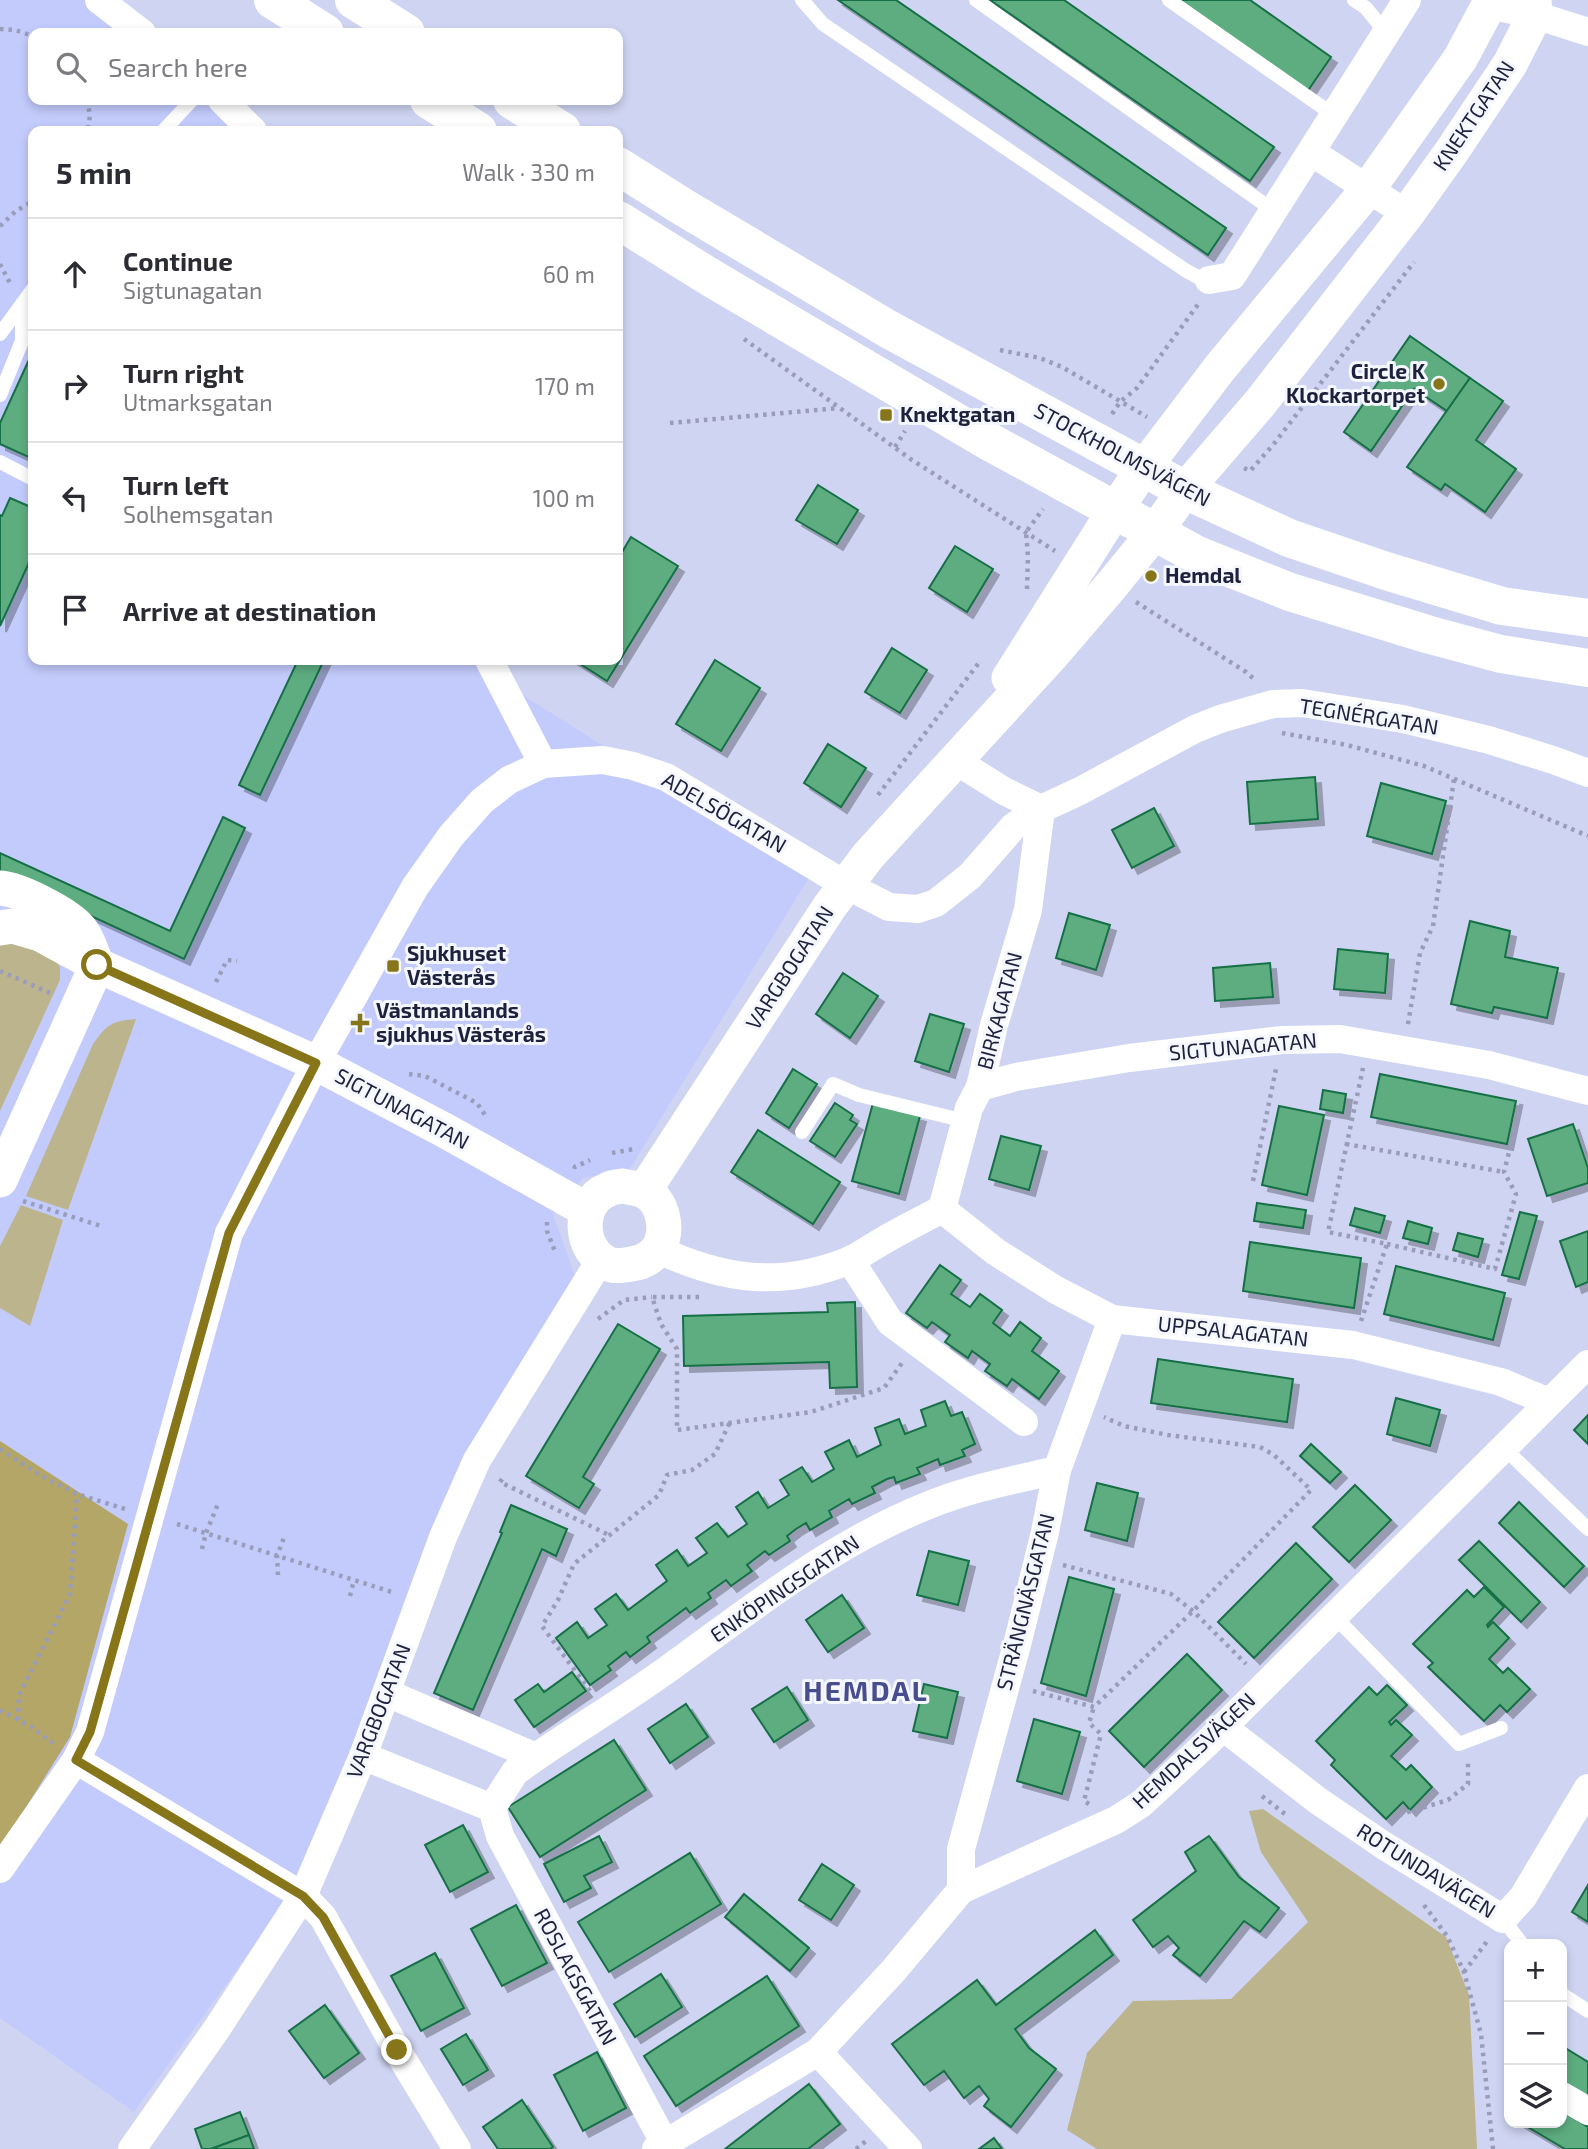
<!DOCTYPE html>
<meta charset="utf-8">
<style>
:root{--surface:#fff;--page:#f7f7f7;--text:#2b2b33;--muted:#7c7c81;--line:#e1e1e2}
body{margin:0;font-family:"Exo 2",sans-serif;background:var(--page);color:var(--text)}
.controls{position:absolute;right:21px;bottom:21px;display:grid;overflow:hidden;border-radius:14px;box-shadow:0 4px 10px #0003}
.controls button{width:63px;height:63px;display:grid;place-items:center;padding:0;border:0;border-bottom:2px solid var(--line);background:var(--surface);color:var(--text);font:35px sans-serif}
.stop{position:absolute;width:21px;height:21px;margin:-16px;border:5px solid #877519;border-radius:50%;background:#fff}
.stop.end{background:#877519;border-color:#fff;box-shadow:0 2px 7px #0008}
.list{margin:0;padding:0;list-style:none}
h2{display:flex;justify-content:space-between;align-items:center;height:91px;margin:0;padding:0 28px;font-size:30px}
h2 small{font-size:23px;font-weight:400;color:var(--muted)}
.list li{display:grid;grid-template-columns:46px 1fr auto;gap:21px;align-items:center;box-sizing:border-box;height:112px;padding:0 28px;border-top:2px solid var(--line)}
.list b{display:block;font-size:26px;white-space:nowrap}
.list p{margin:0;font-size:23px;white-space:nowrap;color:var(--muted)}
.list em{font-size:23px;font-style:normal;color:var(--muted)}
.icon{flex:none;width:38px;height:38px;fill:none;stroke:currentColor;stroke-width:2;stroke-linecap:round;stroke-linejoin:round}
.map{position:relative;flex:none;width:1588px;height:2149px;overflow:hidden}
.search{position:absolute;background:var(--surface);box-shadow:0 4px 10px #0003;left:28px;top:28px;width:595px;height:77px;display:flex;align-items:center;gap:18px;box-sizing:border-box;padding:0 24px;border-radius:14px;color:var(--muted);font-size:26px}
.panel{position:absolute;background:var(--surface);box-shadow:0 4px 10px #0003;left:28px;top:126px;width:595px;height:539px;border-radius:14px}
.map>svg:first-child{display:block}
.built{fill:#c3cbfc}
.green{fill:#bcb48c}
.forest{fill:#b4a667}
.building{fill:#5dad80;stroke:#176f46;stroke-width:2;filter:url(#shadow)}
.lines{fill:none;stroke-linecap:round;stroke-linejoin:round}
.path{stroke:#999dba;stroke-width:4.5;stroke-dasharray:3.5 5;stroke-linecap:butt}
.service{stroke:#fff;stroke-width:14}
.minor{stroke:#fff;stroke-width:28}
.tertiary{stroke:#fff;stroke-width:35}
.secondary{stroke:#fff;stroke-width:38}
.route{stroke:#877519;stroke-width:9}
.poi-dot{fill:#877519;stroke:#f5f7fe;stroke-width:2.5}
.labels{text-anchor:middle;stroke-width:6;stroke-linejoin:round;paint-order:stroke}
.street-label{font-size:21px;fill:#1e213d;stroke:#f5f7fe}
.poi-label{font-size:21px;font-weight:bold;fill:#1e213d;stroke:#f5f7fe;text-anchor:start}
.district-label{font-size:28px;font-weight:bold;letter-spacing:2px;fill:#474d8d;stroke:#f5f7fe}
</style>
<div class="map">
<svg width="1588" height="2149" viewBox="0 0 1588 2149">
<defs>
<filter id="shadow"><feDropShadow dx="6" dy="6" stdDeviation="0" flood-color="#0004"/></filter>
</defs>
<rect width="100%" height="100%" fill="#cfd4f2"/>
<path class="built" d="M0 0H94L137 33H33V100H216L251 131H33V660H481L491 675 810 876 629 1170 583 1178 553 1214 576 1279 354 1749 289 1897 134 2112 0 2018Z"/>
<g class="green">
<path d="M0 941 51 954 60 967V980L0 1111Z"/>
<path d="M136 1019 68 1210 26 1196 93 1044C107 1024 112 1021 136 1019Z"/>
<path d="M21 1205 63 1220 30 1326 0 1308V1246Z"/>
<path d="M1263 1809 1446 1937 1469 1995 1477 2149H1097L1067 2130 1087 2053 1133 2001 1231 1999 1308 1922 1261 1852 1249 1811Z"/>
</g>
<path class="forest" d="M0 1441 128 1524 70 1737 23 1812 0 1845Z"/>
<g class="building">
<path d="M838 0H896L1226 228 1208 255Z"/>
<path d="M990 0H1064L1274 147 1250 181Z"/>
<path d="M1175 0H1250L1331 57 1307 92Z"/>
<path d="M1410 336 1470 378 1447 411 1414 389 1371 451 1344 432Z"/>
<path d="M33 351V459L0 444V423Z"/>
<path d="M1470 378 1503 401 1476 440 1516 469 1485 512 1445 484 1441 490 1407 467Z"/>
<path d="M818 485 858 510 837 544 796 520Z"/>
<path d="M10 498 33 508V523L30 530 33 532V554L0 626V515L2 516Z"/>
<path d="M631 537 678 566 607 681 574 660H618V559Z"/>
<path d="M955 546 993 569 967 612 929 588Z"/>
<path d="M892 648 927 670 900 713 865 692Z"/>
<path d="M298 660H324L260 795 239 785Z"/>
<path d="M715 660 760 688 721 751 676 724Z"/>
<path d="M828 744 866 768 841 807 804 783Z"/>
<path d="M1315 777 1318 819 1250 824 1247 782Z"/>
<path d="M1381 783 1446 801 1432 854 1367 836Z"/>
<path d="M1154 808 1174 846 1132 868 1112 830Z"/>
<path d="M223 817 245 828 184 959 0 874V853L170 931Z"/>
<path d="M1069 913 1110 925 1096 970 1056 958Z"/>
<path d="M1470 921 1510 931 1505 957 1558 968 1547 1018 1494 1007 1492 1013 1451 1004Z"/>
<path d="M1338 949 1388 954 1385 993 1334 989Z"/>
<path d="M1270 963 1273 997 1215 1001 1213 968Z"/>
<path d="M843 973 878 996 850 1038 816 1014Z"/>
<path d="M930 1014 964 1024 949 1072 915 1061Z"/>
<path d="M793 1069 817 1084 789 1128 766 1113Z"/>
<path d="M1380 1074 1516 1101 1507 1144 1371 1117Z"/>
<path d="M1323 1090 1346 1094 1343 1113 1320 1109Z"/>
<path d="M835 1103 853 1115 850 1120 857 1124 835 1157 810 1141Z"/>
<path d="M873 1103 920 1116 899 1194 852 1181Z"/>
<path d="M1279 1106 1324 1115 1307 1195 1262 1185Z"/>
<path d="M1573 1124 1588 1168V1183L1547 1196 1528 1139Z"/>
<path d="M758 1130 840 1182 813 1224 731 1172Z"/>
<path d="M1001 1136 1041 1146 1029 1190 989 1179Z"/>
<path d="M1257 1203 1306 1210 1303 1228 1254 1221Z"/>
<path d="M1355 1208 1385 1216 1380 1233 1350 1225Z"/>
<path d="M1520 1212 1537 1216 1519 1279 1502 1275Z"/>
<path d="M1408 1221 1432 1228 1428 1244 1403 1238Z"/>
<path d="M1588 1231V1282L1576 1287 1560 1241Z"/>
<path d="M1458 1233 1483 1239 1478 1257 1453 1250Z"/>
<path d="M1250 1242 1361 1258 1354 1308 1243 1291Z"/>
<path d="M940 1265 961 1280 951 1294 970 1307 980 1294 1002 1310 993 1323 1010 1336 1020 1322 1041 1338 1032 1351 1059 1371 1039 1399 1012 1379 1007 1386 985 1371 990 1364 972 1351 968 1358 945 1342 950 1335 932 1322 927 1328 906 1313Z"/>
<path d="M1396 1266 1505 1293 1493 1340 1384 1314Z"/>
<path d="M855 1302 857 1387 830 1388 829 1362 684 1366 683 1316 828 1312 827 1303Z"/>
<path d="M618 1324 660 1349 583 1477 594 1484 579 1508 526 1476Z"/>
<path d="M1158 1359 1293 1379 1287 1422 1151 1403Z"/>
<path d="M1396 1398 1440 1410 1430 1446 1387 1434Z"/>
<path d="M945 1401 951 1416 962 1412 975 1444 962 1450 965 1456 940 1465 938 1459 917 1468 920 1474 896 1483 894 1477 887 1479 872 1487 875 1493 852 1504 849 1499 829 1511 832 1517 810 1530 806 1523 796 1529 787 1536 790 1541 769 1555 765 1551 747 1565 752 1571 731 1586 726 1580 708 1593 711 1598 690 1613 686 1608 647 1637 650 1642 630 1657 626 1652 608 1666 611 1670 590 1685 556 1638 577 1622 588 1638 607 1625 595 1609 616 1594 628 1610 667 1581 656 1565 677 1550 688 1566 707 1553 696 1538 717 1523 728 1537 747 1524 736 1507 758 1492 768 1508 789 1495 780 1480 802 1467 812 1482 834 1469 825 1452 849 1440 857 1457 881 1445 875 1428 899 1419 905 1434 926 1426 921 1410Z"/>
<path d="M1588 1415V1444L1574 1430Z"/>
<path d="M1311 1444 1341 1472 1330 1483 1300 1456Z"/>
<path d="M1097 1483 1138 1493 1127 1541 1085 1530Z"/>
<path d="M1355 1485 1391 1520 1349 1562 1313 1527Z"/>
<path d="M1519 1502 1584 1566 1564 1587 1499 1523Z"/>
<path d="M511 1505 567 1529 556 1556 542 1549 473 1710 434 1693 502 1533 500 1532Z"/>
<path d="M1479 1541 1540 1602 1521 1622 1459 1560Z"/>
<path d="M1296 1543 1332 1579 1254 1658 1218 1622Z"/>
<path d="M929 1551 969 1561 958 1605 917 1595Z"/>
<path d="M1069 1577 1114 1589 1086 1696 1041 1683Z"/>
<path d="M1484 1587 1504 1607 1487 1625 1488 1627 1493 1622 1509 1638 1489 1659 1503 1673 1508 1668 1530 1689 1507 1712 1500 1705 1484 1721 1428 1667 1433 1663 1413 1644 1467 1590 1474 1597Z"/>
<path d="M842 1595 864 1628 828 1652 806 1620Z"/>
<path d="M1187 1654 1222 1690 1144 1767 1109 1731Z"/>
<path d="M572 1672 586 1691 534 1727 515 1700 538 1684 544 1692Z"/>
<path d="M924 1684 958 1692 947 1738 913 1731Z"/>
<path d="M1387 1685 1407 1705 1389 1722 1391 1725 1396 1720 1412 1735 1391 1756 1406 1770 1411 1765 1432 1787 1410 1810 1403 1802 1386 1819 1331 1765 1335 1760 1316 1741 1369 1687 1377 1695Z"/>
<path d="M787 1687 808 1720 774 1742 752 1709Z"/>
<path d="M686 1704 708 1737 670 1763 648 1729Z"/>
<path d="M1034 1719 1080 1732 1062 1794 1017 1781Z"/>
<path d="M614 1740 646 1790 540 1857 508 1807Z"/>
<path d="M463 1825 488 1872 450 1892 425 1845Z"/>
<path d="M599 1836 612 1862 584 1876 591 1888 564 1902 544 1864Z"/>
<path d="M1209 1836 1239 1877 1279 1908 1260 1932 1244 1921 1200 1976 1173 1955 1179 1948 1168 1936 1153 1947 1133 1920 1196 1871 1185 1852Z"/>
<path d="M690 1853 721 1904 609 1972 578 1922Z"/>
<path d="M822 1864 854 1885 831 1920 799 1900Z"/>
<path d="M1588 1885V1922L1572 1912Z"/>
<path d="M744 1894 809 1948 790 1971 725 1917Z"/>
<path d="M516 1905 547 1963 502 1986 471 1929Z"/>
<path d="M1095 1930 1113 1955 1015 2029 1029 2048 1056 2069 1011 2127 984 2106 989 2099 979 2086 964 2098 944 2071 924 2085 892 2044 977 1980 996 2005Z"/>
<path d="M435 1953 464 2008 421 2031 391 1976Z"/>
<path d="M661 1974 682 2007 635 2037 614 2004Z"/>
<path d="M767 1976 799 2026 676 2106 644 2056Z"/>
<path d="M325 2005 359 2053 324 2078 289 2031Z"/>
<path d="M466 2034 488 2070 463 2085 441 2049Z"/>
<path d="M1562 2046 1588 2062V2097L1562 2082Z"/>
<path d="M597 2052 626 2108 583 2131 554 2075Z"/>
<path d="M809 2084 840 2124 808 2149H725Z"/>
<path d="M522 2100 553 2147 550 2149H498L483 2127Z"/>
<path d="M1562 2111 1588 2127V2149H1565L1521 2123H1562Z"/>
<path d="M240 2112 249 2135 211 2149H202L195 2129Z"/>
<path d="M249 2135 254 2149H211Z"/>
<path d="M994 2138 1002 2149H979Z"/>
</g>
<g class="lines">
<g class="path">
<path d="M0 29 15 30 33 36"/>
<path d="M87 100 90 115 88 131"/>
<path d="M0 226 16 211 33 201"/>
<path d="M0 264 11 285"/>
<path d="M744 339 912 460 1055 551"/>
<path d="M1000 350 1040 358 1062 367 1147 417"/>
<path d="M1112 414 1120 402 1137 388 1199 303"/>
<path d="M670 423 839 408"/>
<path d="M895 447 905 431"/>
<path d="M1244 468 1250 471 1273 445 1414 262"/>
<path d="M1027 589 1028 556 1026 532 1043 509"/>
<path d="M1136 602 1246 672 1255 680"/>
<path d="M1282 733 1347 745 1424 766 1588 836"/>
<path d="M878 795 981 660"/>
<path d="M0 971 50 993"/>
<path d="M216 982 227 960 237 961"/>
<path d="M1408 1024 1420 953 1433 926 1454 779"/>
<path d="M409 1074 425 1076 477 1103 485 1115"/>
<path d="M1346 1144 1504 1172"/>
<path d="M612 1153 634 1149"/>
<path d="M573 1166 575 1167 590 1160"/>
<path d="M1253 1181 1276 1069"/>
<path d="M23 1201 104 1227"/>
<path d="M547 1222V1231L556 1254"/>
<path d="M1387 1244 1495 1269 1516 1194 1504 1172 1522 1102"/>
<path d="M699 1297H652L661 1324 677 1349V1430L811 1412 884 1388 902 1363"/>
<path d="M598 1319 624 1300 652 1297"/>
<path d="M1361 1321 1387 1244 1328 1232 1363 1068"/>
<path d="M0 1449 40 1475 77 1494 125 1509"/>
<path d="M502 1479 500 1482 609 1535"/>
<path d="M177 1524 395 1593"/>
<path d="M202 1549 206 1533 218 1504"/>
<path d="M1063 1565 1171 1594 1193 1611 1246 1664"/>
<path d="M278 1575 277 1556 285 1535"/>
<path d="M350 1596 354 1580"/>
<path d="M590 1691 542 1626 558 1600 574 1564 659 1495 667 1475 692 1470 715 1454 730 1422"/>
<path d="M1033 1691 1094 1707 1193 1611 1311 1490 1274 1455 1260 1447 1168 1435 1124 1426 1104 1417"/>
<path d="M0 1710 30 1726 53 1743"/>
<path d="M18 1720 19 1695 70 1594 77 1494"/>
<path d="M1262 1796 1285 1814"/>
<path d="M1089 1804 1084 1801 1101 1734 1089 1723 1094 1707"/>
<path d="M1392 1820 1402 1814 1448 1800 1468 1784V1763"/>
<path d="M1424 1905 1447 1936 1464 1972 1481 2034 1493 2149"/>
<path d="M1464 1972 1488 1940"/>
<path d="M856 2149 866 2141"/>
</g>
<g class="service">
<path d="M802 0 823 24 1185 270 1205 281 1209 280"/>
<path d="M976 0 1274 211"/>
<path d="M1169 0 1335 116"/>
<path d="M1354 0 1366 8 1387 34"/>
<path d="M163 131 192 100"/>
<path d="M0 334 33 289"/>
<path d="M0 395 22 341V304"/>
<path d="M0 462 33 479"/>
<path d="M802 1132 833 1084 859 1095 965 1121"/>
<path d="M1503 1447 1588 1529"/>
<path d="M1334 1616 1459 1744 1501 1728"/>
<path d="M1503 1919 1522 1944"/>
<path d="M1562 1994 1588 2011"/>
</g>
<g class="minor">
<path d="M99 0 142 33"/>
<path d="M1489 5 1535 15 1588 32"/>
<path d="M222 100 253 131"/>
<path d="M1311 152 1407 214"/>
<path d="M1209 280 1232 276 1407 0"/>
<path d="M489 660 543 764"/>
<path d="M956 761 1004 791 1041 809"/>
<path d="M980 1087 1016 1077 1129 1058 1282 1040 1340 1039 1489 1065 1588 1091"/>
<path d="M942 1209 996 1252 1056 1290 1112 1319 1353 1345 1501 1382 1549 1402"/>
<path d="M942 1209 969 1108 980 1087 994 1025 1028 910 1041 809"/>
<path d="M657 1249C722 1280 780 1288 848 1261 858 1257 867 1250 876 1245 897 1232 920 1221 942 1209"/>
<path d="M850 1260 890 1322 1024 1422"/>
<path d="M387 1693 536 1757 515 1772 492 1808 500 1836 665 2144"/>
<path d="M1223 1727 1317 1800 1383 1845 1503 1919 1523 1897 1588 1788"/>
<path d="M363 1756 492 1808"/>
<path d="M536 1757C580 1727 625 1700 668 1669 751 1609 833 1543 929 1505 971 1488 1014 1480 1057 1470"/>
<path d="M76 1760 303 1896 323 1917 397 2050 457 2149"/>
<path d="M0 1869 76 1760 90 1732 229 1233 316 1063 415 887 451 836 482 801 509 780 543 764 603 760 633 766 666 777 846 885 889 907 918 909 936 903 970 876 1014 826 1041 809 1080 791 1195 729 1220 719 1273 704 1302 703 1403 719 1489 740 1553 760 1588 773"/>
<path d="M961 1890V1849L1018 1641 1045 1532 1057 1470 1112 1319"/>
<path d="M818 2052 908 2149"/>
<path d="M1562 2096 1588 2111"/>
<path d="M132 2149 216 2030 303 1896 363 1756 443 1537 477 1460 601 1259"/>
<path d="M656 2149 818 2052 894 1970 961 1890 1116 1820 1141 1804 1205 1745 1588 1364"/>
</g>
<g class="tertiary">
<path d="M1009 678 1115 510 1143 469 1219 369 1368 189 1460 59 1489 5V0"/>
<path d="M0 888C19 889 68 914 80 929 88 938 92 954 97 965L0 1180"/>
<path d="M0 928 13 926 40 934 97 965 316 1063 444 1130 587 1210"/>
<path d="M623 1186C629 1188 638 1188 644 1191 664 1201 669 1231 658 1249 651 1258 641 1263 631 1264 624 1265 615 1267 609 1264 579 1252 576 1203 607 1190 611 1187 618 1187 623 1186Z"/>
<path d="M644 1191 830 906 868 856 1050 657 1111 586 1155 532 1185 490 1260 403 1407 214 1452 151 1510 64 1535 15 1534 0"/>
</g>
<g class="secondary">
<path d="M273 0 325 33"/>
<path d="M354 0 406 33"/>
<path d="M429 100 478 131"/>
<path d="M512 100 562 131"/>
<path d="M618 166 683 207 888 329 1185 490 1289 538 1386 571 1502 606 1588 618"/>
<path d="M618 220 713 279 990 442 1197 555 1290 592 1430 635 1501 654 1588 668"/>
</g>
</g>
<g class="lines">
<path class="route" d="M97 965 316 1063 229 1233 90 1732 76 1760 303 1896 323 1917 397 2050"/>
</g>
<g class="poi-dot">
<circle cx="1439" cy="384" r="7"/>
<rect x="879" y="408" width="14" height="14" rx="3.5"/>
<circle cx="1151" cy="576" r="7"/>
<rect x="386" y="959" width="14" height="14" rx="3.5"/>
<path d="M356.5 1012.5h7v7h7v7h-7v7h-7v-7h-7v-7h7z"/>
</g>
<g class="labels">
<g class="street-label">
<text transform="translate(1474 116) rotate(-56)" y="7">KNEKTGATAN</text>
<text transform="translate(1122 455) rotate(28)" y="7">STOCKHOLMSVÄGEN</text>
<text transform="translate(1369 717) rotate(9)" y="7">TEGNÉRGATAN</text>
<text transform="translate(724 813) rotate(30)" y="7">ADELSÖGATAN</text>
<text transform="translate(790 968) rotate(-57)" y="7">VARGBOGATAN</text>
<text transform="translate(1000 1011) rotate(-75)" y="7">BIRKAGATAN</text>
<text transform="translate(1243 1047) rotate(-5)" y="7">SIGTUNAGATAN</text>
<text transform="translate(402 1109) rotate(28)" y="7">SIGTUNAGATAN</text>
<text transform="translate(1233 1332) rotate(6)" y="7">UPPSALAGATAN</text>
<text transform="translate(785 1589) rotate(-34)" y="7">ENKÖPINGSGATAN</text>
<text transform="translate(1026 1602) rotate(-76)" y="7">STRÄNGNÄSGATAN</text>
<text transform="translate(379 1711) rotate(-69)" y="7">VARGBOGATAN</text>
<text transform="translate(1194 1751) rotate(-43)" y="7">HEMDALSVÄGEN</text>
<text transform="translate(1426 1871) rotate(32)" y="7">ROTUNDAVÄGEN</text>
<text transform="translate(575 1977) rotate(62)" y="7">ROSLAGSGATAN</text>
</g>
<g class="poi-label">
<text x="1425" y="379" text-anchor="end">Circle K<tspan x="1425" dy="24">Klockartorpet</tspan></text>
<text x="900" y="422">Knektgatan</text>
<text x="1165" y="583">Hemdal</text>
<text x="407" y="961">Sjukhuset<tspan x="407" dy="24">Västerås</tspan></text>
<text x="376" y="1018">Västmanlands<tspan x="376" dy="24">sjukhus Västerås</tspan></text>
</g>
<g class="district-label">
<text x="866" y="1701">HEMDAL</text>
</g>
</g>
</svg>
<div class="controls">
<button>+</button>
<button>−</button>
<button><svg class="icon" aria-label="layers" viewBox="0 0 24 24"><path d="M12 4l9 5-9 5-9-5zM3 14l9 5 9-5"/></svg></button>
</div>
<div class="stop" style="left:97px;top:965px"></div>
<div class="stop end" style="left:397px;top:2050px"></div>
<div class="search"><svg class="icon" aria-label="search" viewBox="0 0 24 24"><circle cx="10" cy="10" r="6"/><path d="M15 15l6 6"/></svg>Search here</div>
<section class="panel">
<h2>5 min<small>Walk · 330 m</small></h2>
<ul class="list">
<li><svg class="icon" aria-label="ahead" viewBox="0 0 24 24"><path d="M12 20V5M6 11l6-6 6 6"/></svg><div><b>Continue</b><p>Sigtunagatan</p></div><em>60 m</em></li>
<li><svg class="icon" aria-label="right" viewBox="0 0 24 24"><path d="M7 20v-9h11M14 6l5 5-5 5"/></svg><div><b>Turn right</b><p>Utmarksgatan</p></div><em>170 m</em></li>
<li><svg class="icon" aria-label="left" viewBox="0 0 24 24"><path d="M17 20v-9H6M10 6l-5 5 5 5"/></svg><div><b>Turn left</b><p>Solhemsgatan</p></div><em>100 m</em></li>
<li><svg class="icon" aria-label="arrive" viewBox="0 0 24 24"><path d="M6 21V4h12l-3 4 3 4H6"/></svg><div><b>Arrive at destination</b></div></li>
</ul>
</section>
</div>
